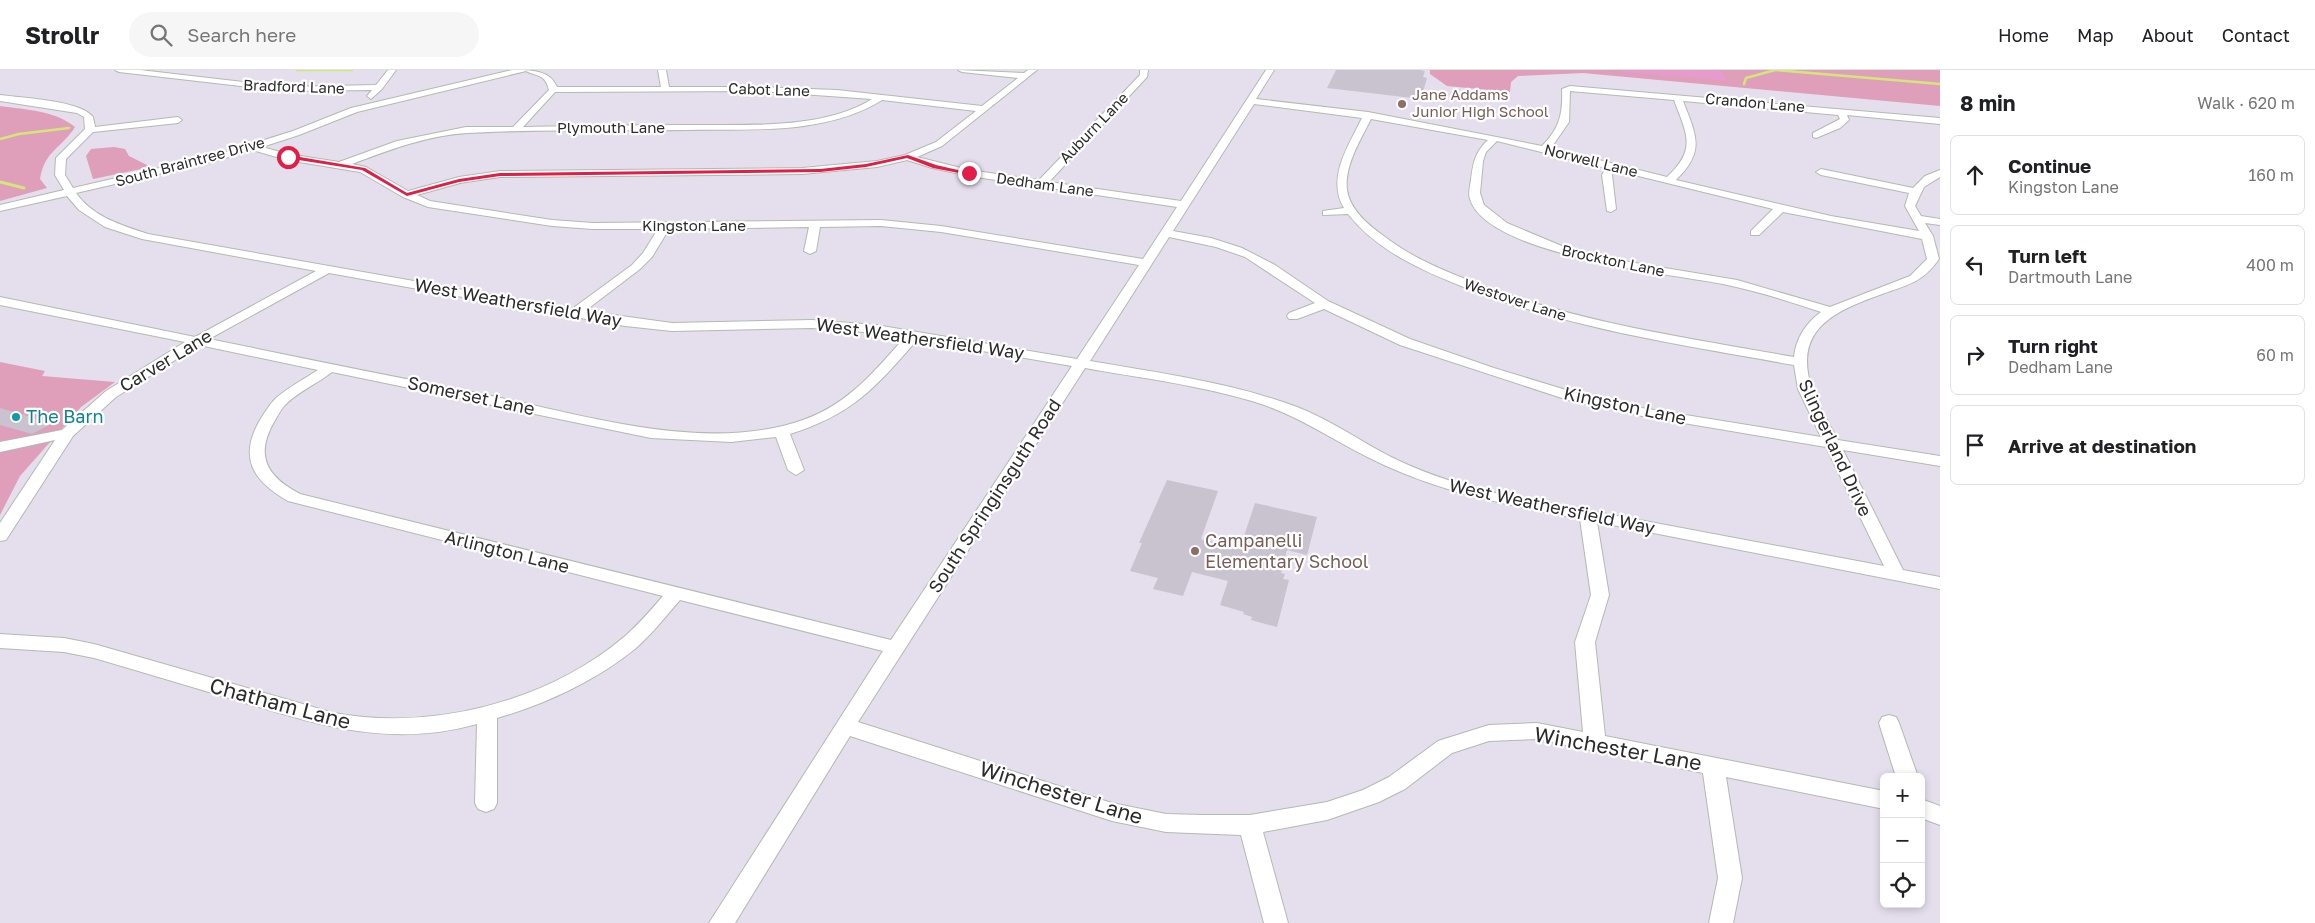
<!DOCTYPE html>
<meta charset="utf-8">
<style>
:root{--surface:#fff;--page:#f6f6f6;--text:#202124;--muted:#757577;--line:#e0e0e0}
body{margin:0;font-family:"Golos Text",sans-serif;background:var(--page);color:var(--text)}
.controls{position:absolute;right:15px;bottom:15px;display:grid;overflow:hidden;border-radius:8px;box-shadow:0 2px 8px #0003}
.controls button{width:45px;height:45px;display:grid;place-items:center;padding:0;border:0;border-bottom:1px solid var(--line);background:var(--surface);color:var(--text);font:25px sans-serif}
.stop{position:absolute;width:15px;height:15px;margin:-11px;border:4px solid #e11d48;border-radius:50%;background:#fff}
.stop.end{background:#e11d48;border-color:#fff;box-shadow:0 1px 5px #0008}
.list{margin:0;padding:0;list-style:none}
h2{display:flex;justify-content:space-between;align-items:center;height:65px;margin:0;padding:0 20px;font-size:21px}
h2 small{font-size:16px;font-weight:400;color:var(--muted)}
.list li{display:grid;grid-template-columns:32px 1fr auto;gap:15px;align-items:center;box-sizing:border-box;height:80px;margin:0 10px 10px;padding:0 10px;border:1px solid var(--line);border-radius:8px}
.list b{display:block;font-size:19px;white-space:nowrap}
.list p{margin:0;font-size:16px;white-space:nowrap;color:var(--muted)}
.list em{font-size:16px;font-style:normal;color:var(--muted)}
.icon{flex:none;width:28px;height:28px;fill:none;stroke:currentColor;stroke-width:2;stroke-linecap:round;stroke-linejoin:round}
.map{position:relative;flex:none;width:1940px;height:853px;overflow:hidden}
header{display:flex;align-items:center;gap:30px;box-sizing:border-box;height:70px;padding:0 25px;background:var(--surface);border-bottom:1px solid var(--line)}
header strong{font-size:24px}
nav{display:flex;gap:28px;margin-inline-start:auto;font-size:18px}
.search{width:350px;height:45px;background:var(--page);display:flex;align-items:center;gap:12px;box-sizing:border-box;padding:0 18px;border-radius:28px;color:var(--muted);font-size:19px}
main{display:flex}
aside{flex:1;background:var(--surface)}
.map>svg:first-child{display:block}
.green{fill:#df9eba}
.pitch{fill:#e59bcc}
.lines{fill:none;stroke-linecap:round;stroke-linejoin:round}
.stream-far1{stroke:#d3e778;stroke-width:2.5}
.stream{stroke:#d3e778;stroke-width:3}
.building{fill:#c9c3cf}
.minor-casing{stroke:#b2bbaf;stroke-width:2}
.minor{fill:#fff;fill-rule:evenodd}
.route{fill:#e11d48}
.education-dot{fill:#8d6e63;stroke:#fff;stroke-width:2}
.culture-dot{fill:#0f9aa8;stroke:#fff;stroke-width:2}
.labels{text-anchor:middle;stroke-width:4.5;stroke-linejoin:round;paint-order:stroke}
.far-street-label{font-size:15px;fill:#2b2b2b;stroke:#fff}
.far-education-label{font-size:15px;fill:#785e54;stroke:#fff;text-anchor:start}
.street-label{font-size:18px;fill:#2b2b2b;stroke:#fff}
.culture-label{font-size:18px;fill:#0d838f;stroke:#fff;text-anchor:start}
.education-label{font-size:18px;fill:#785e54;stroke:#fff;text-anchor:start}
.near-street-label{font-size:21px;fill:#2b2b2b;stroke:#fff}
</style>
<header>
<strong>Strollr</strong>
<div class="search"><svg class="icon" aria-label="search" viewBox="0 0 24 24"><circle cx="10" cy="10" r="6"/><path d="M15 15l6 6"/></svg>Search here</div>
<nav><a>Home</a><a>Map</a><a>About</a><a>Contact</a></nav>
</header>
<main>
<div class="map">
<svg width="1940" height="853" viewBox="0 0 1940 853">
<rect width="100%" height="100%" fill="#e5deec"/>
<g class="green">
<path d="M1430 0H1940V36L1583 3 1518 6 1511 12 1510 22 1447 16 1430 4Z"/>
<path d="M0 36C27 40 54 40 75 57 61 79 45 80 40 109L47 118 0 131Z"/>
<path d="M114 77 125 79 129 86 151 97 93 109 86 86 91 79Z"/>
<path d="M0 292 45 301 42 306 115 312 81 337 20 406 0 445Z"/>
</g>
<path class="pitch" d="M1621 0H1720L1727 11 1622 2Z"/>
<g class="lines">
<g class="stream-far1">
<path d="M297 0H352"/>
<path d="M1776 0 1940 14"/>
<path d="M1744 14 1746 8 1775 0"/>
<path d="M0 69 19 64 69 58"/>
</g>
<path class="stream" d="M0 112 24 118"/>
</g>
<g class="building">
<path d="M1336 0H1420L1425 1 1423 7 1427 8 1421 29 1327 18Z"/>
<path d="M0 338 53 353 32 364 0 355Z"/>
<path d="M1167 410 1218 421 1201 469 1240 478 1255 433 1317 447 1307 485 1287 480 1281 503 1285 504 1283 509 1289 510 1277 557 1251 550 1252 547 1243 544 1244 542 1220 535 1228 511 1192 502 1183 526 1153 519 1158 508 1130 501 1142 473H1139Z"/>
</g>
<g class="lines">
<g class="minor-casing">
<g id="minor">
<path d="M115 0H140L285 17 376 15 388 0H396L382 19 371 29 367 26 372 20 285 21 119 2Z"/>
<path d="M512 0C532 0 550 0 557 17H661L658 0H666L669 17H757L837 20 982 36 1018 8 962 2 958 0 1024 3 1028 0H1037L942 76 917 87 969 100 1039 110 1140 5V0H1148L1147 7 1049 112 1181 131 1266 0H1274L1256 29 1368 42 1542 76C1560 58 1563 43 1562 19L1570 16 1940 48V54L1847 45 1849 50 1840 58 1816 68 1813 67V63L1840 49 1838 45 1683 31C1696 65 1706 81 1676 110L1831 146 1919 161 1905 136 1909 123 1821 105 1816 102 1821 99 1913 118 1925 106 1940 100V107L1924 117 1915 136 1921 146 1940 149V155L1925 153 1933 166 1939 189C1923 212 1908 215 1882 224 1835 241 1792 259 1812 319 1818 336 1829 353 1838 370L1940 386V396L1843 380 1903 500 1940 507V519L1597 452 1609 525 1595 572 1605 666 1884 721V739L1726 707 1742 808 1733 853H1709L1718 808 1703 703 1537 669 1489 671 1452 683 1405 719 1379 732 1327 750 1263 762 1288 853H1264L1241 765 1166 762 1112 751 850 666 735 853H709L883 581 680 530C666 546 652 564 636 578 597 610 546 634 497 648V733L494 739 486 742 478 739 475 733 477 654C391 678 321 656 239 631 191 617 143 602 94 588L64 582 0 578V564L64 568 94 574 334 643C432 661 547 632 624 567 638 555 651 540 663 526L288 431C253 411 238 388 260 350 265 342 270 334 276 328 289 317 304 309 318 300L199 275 116 327 73 366 6 470 0 471V453L55 370 0 382V372L62 360 106 321 185 272 0 235V227L195 267 316 201 142 169 105 157 79 140 67 126 0 141V135L64 120 55 105 56 88 85 59 84 47 77 43 0 31V25C21 28 80 30 93 47L95 57 178 47 182 50 178 53 93 62 66 89 65 105 73 118 216 85 293 61 351 38ZM526 1C538 7 545 4 549 20L513 57H466L397 71 339 92 288 84 262 77 299 65 357 42ZM757 21 872 29C821 61 741 54 683 55 630 55 576 56 523 57L555 22ZM1570 21 1674 30C1687 65 1697 79 1667 107L1551 78 1569 52ZM882 30 976 41 936 72 905 85 877 91 802 98 500 101 459 107 408 121 366 97 352 94C389 80 428 65 468 63 541 59 614 61 687 60 751 59 826 65 882 30ZM1254 34 1362 48C1349 75 1326 108 1344 138L1323 141V145L1348 144C1377 181 1423 201 1466 218 1571 259 1683 275 1794 295L1798 319 1821 367 1642 338 1576 323 1494 298 1410 269 1328 231 1275 195 1242 178 1211 168 1173 161ZM1371 49 1488 70C1475 82 1473 93 1471 110 1470 116 1468 123 1470 129 1487 185 1671 204 1723 214 1756 221 1789 231 1821 242 1806 253 1796 268 1794 287 1688 268 1580 253 1478 214 1444 201 1410 187 1381 164 1366 153 1350 139 1347 120 1344 96 1361 69 1371 49ZM1497 71 1606 98 1602 105 1607 141 1611 142 1616 139 1612 105 1614 100 1773 139 1751 161V165H1759L1783 142 1922 169 1927 189 1910 206 1830 237 1737 210 1617 190 1569 179 1507 153 1484 135 1480 123 1483 91 1486 82ZM252 80 287 90 360 102 403 127 428 137 552 156 593 159H658L643 183 632 195 572 239 148 164C121 155 93 147 76 123L219 90ZM907 90 932 98 969 106 1177 137 1143 189 941 156 881 150 593 153 552 150 430 131 417 125 460 113 500 107 802 104 877 97ZM881 156 941 162 1139 195 1077 289 876 255 812 250 672 253 585 241 640 199 652 187 669 159 809 157 804 181 810 184 816 181 820 157ZM1169 167 1216 177 1245 187 1315 233 1289 243 1287 246 1289 249H1297L1324 239 1400 275 1568 330 1642 346 1826 377 1884 496 1480 420C1449 411 1419 401 1391 387 1360 371 1329 349 1297 337 1230 312 1160 303 1090 291ZM329 203 625 256 672 261 812 258 876 263 904 268C875 301 847 335 803 350 707 384 584 345 487 325 394 307 302 288 209 269ZM917 270 1072 296 891 570 300 424C268 407 254 387 274 352 277 347 280 341 284 336 297 322 317 314 332 302L651 368 731 372 776 367 788 400 796 405 804 400 790 364C853 344 875 318 917 270ZM1085 298C1141 308 1198 315 1252 331 1300 345 1339 375 1384 395 1450 425 1510 435 1580 449L1591 525 1575 572 1583 662 1537 653 1489 655 1438 671 1389 707 1363 720 1327 732 1250 745H1202L1166 744 1112 733 858 652Z"/>
<path d="M1889 645 1896 647 1899 653 1918 707H1896L1879 653 1882 647Z"/>
<path d="M1921 729 1940 736V755L1921 748Z"/>
</g>
</g>
<use href="#minor" class="minor"/>
</g>
<path class="route" d="M288 85 365 98 407 123 459 109 500 103 820 99 866 94 908 85 936 95 971 103 969 105 933 98 907 88 866 97 820 102 500 106 459 112 407 126 362 100 286 88Z"/>
<g class="education-dot">
<circle cx="1402" cy="34" r="5"/>
<circle cx="1195" cy="481" r="5"/>
</g>
<circle class="culture-dot" cx="16" cy="347" r="5"/>
<g class="labels">
<g class="far-street-label">
<text transform="translate(294 17) rotate(2)" y="5">Bradford Lane</text>
<text transform="translate(769 20) rotate(2)" y="5">Cabot Lane</text>
<text transform="translate(1755 33) rotate(5)" y="5">Crandon Lane</text>
<text x="611" y="63">Plymouth Lane</text>
<text transform="translate(1094 58) rotate(-46)" y="5">Auburn Lane</text>
<text transform="translate(1591 91) rotate(14)" y="5">Norwell Lane</text>
<text transform="translate(190 92) rotate(-15)" y="5">South Braintree Drive</text>
<text transform="translate(1045 115) rotate(8)" y="5">Dedham Lane</text>
<text x="694" y="161">Kingston Lane</text>
<text transform="translate(1613 191) rotate(12)" y="5">Brockton Lane</text>
<text transform="translate(1515 230) rotate(18)" y="5">Westover Lane</text>
</g>
<g class="far-education-label">
<text x="1412" y="30">Jane Addams<tspan x="1412" dy="17">Junior High School</tspan></text>
</g>
<g class="street-label">
<text transform="translate(518 233) rotate(10)" y="6">West Weathersfield Way</text>
<text transform="translate(920 269) rotate(8)" y="6">West Weathersfield Way</text>
<text transform="translate(166 291) rotate(-31)" y="6">Carver Lane</text>
<text transform="translate(471 326) rotate(12)" y="6">Somerset Lane</text>
<text transform="translate(1625 336) rotate(12)" y="6">Kingston Lane</text>
<text transform="translate(1835 378) rotate(65)" y="6">Slingerland Drive</text>
<text transform="translate(995 426) rotate(-57)" y="6">South Springinsguth Road</text>
<text transform="translate(1552 437) rotate(12)" y="6">West Weathersfield Way</text>
<text transform="translate(507 482) rotate(14)" y="6">Arlington Lane</text>
</g>
<g class="culture-label">
<text x="26" y="353">The Barn</text>
</g>
<g class="education-label">
<text x="1205" y="477">Campanelli<tspan x="1205" dy="21">Elementary School</tspan></text>
</g>
<g class="near-street-label">
<text transform="translate(280 634) rotate(15)" y="7">Chatham Lane</text>
<text transform="translate(1618 679) rotate(10)" y="7">Winchester Lane</text>
<text transform="translate(1061 723) rotate(17)" y="7">Winchester Lane</text>
</g>
</g>
</svg>
<div class="controls">
<button>+</button>
<button>−</button>
<button><svg class="icon" aria-label="locate" viewBox="0 0 24 24"><circle cx="12" cy="12" r="6"/><path d="M12 2v4M12 18v4M2 12h4M18 12h4"/></svg></button>
</div>
<div class="stop" style="left:288px;top:87px"></div>
<div class="stop end" style="left:969px;top:103px"></div>
</div>
<aside>
<h2>8 min<small>Walk · 620 m</small></h2>
<ul class="list">
<li><svg class="icon" aria-label="ahead" viewBox="0 0 24 24"><path d="M12 20V5M6 11l6-6 6 6"/></svg><div><b>Continue</b><p>Kingston Lane</p></div><em>160 m</em></li>
<li><svg class="icon" aria-label="left" viewBox="0 0 24 24"><path d="M17 20v-9H6M10 6l-5 5 5 5"/></svg><div><b>Turn left</b><p>Dartmouth Lane</p></div><em>400 m</em></li>
<li><svg class="icon" aria-label="right" viewBox="0 0 24 24"><path d="M7 20v-9h11M14 6l5 5-5 5"/></svg><div><b>Turn right</b><p>Dedham Lane</p></div><em>60 m</em></li>
<li><svg class="icon" aria-label="arrive" viewBox="0 0 24 24"><path d="M6 21V4h12l-3 4 3 4H6"/></svg><div><b>Arrive at destination</b></div></li>
</ul>
</aside>
</main>
